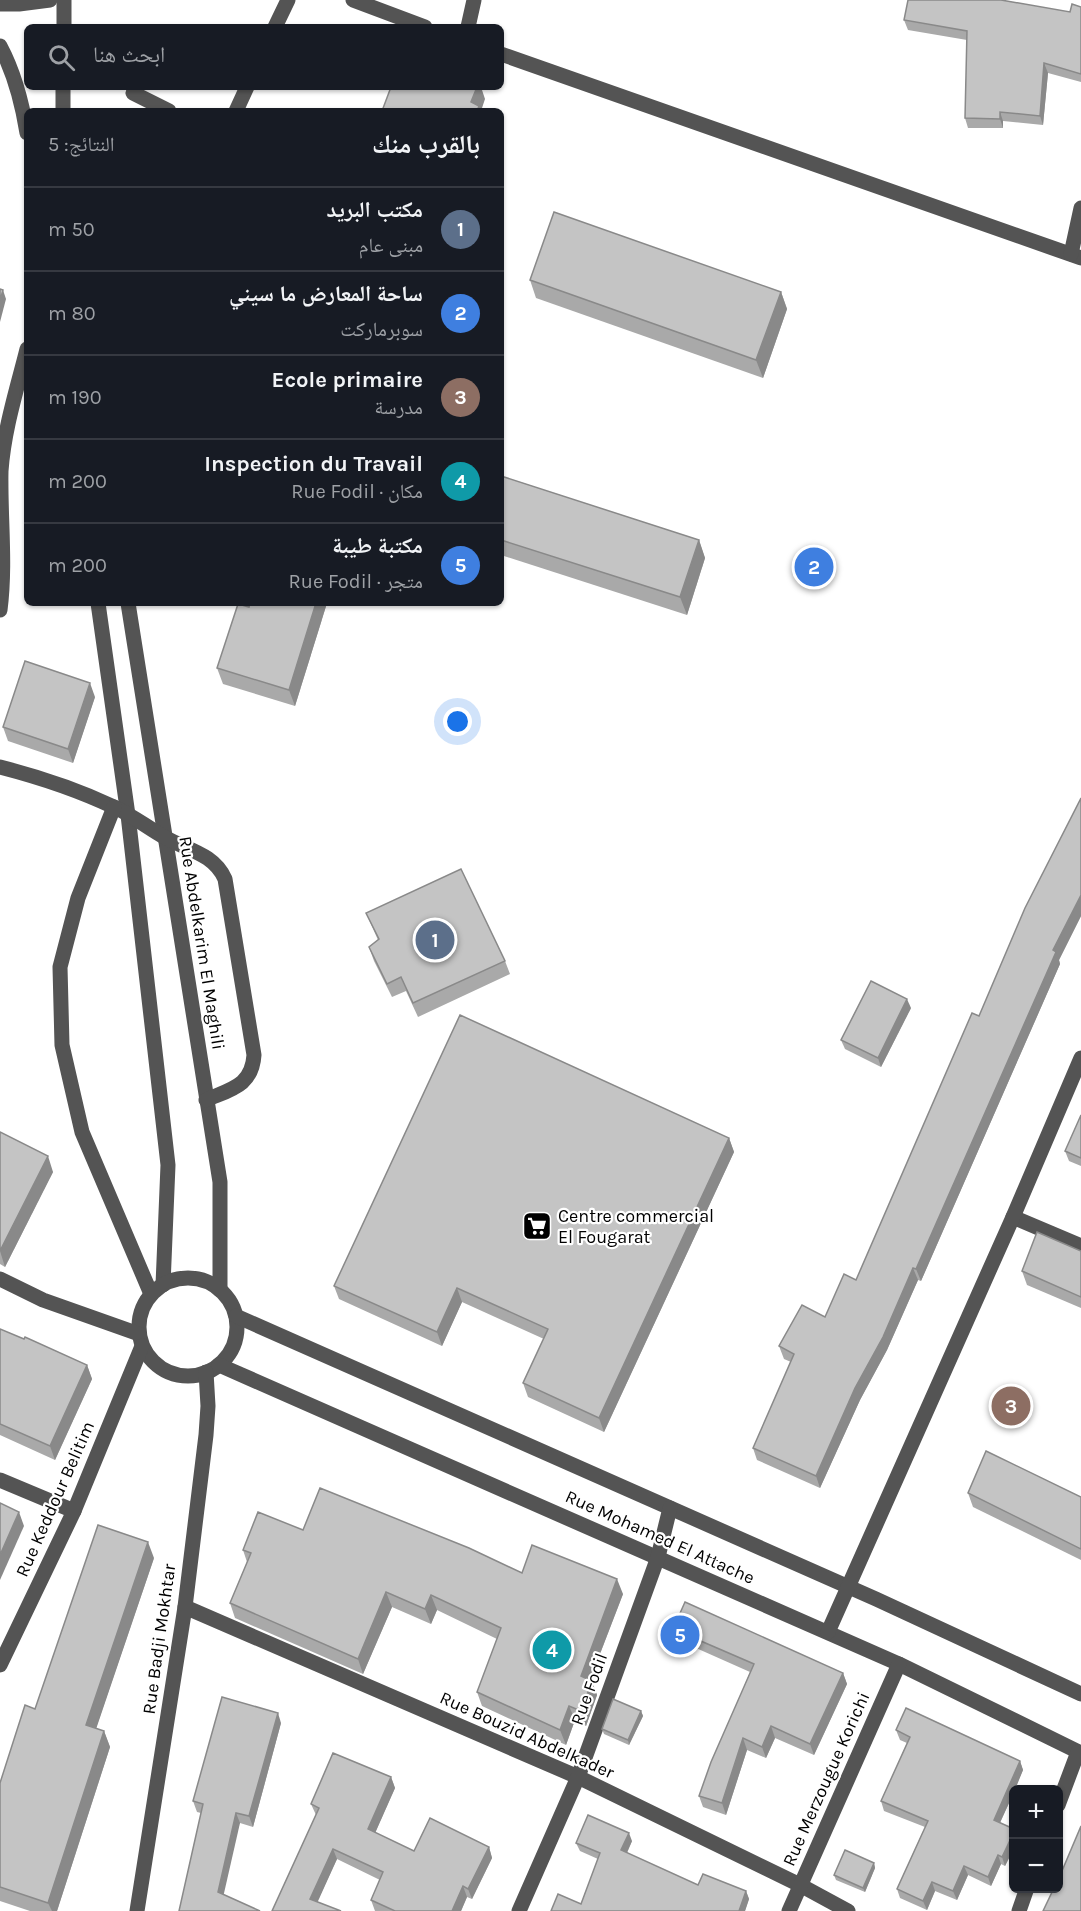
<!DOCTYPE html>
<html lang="ar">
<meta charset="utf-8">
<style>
:root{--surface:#171b24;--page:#242831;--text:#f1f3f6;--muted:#9ea1a6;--line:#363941;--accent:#d93025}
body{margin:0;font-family:Karla,"Noto Naskh Arabic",sans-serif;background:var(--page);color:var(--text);direction:rtl}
.controls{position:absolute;right:18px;bottom:18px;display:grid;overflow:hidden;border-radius:9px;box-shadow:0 2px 4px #0004}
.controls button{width:54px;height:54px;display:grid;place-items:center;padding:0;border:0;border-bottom:2px solid var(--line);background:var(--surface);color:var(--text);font:30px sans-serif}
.you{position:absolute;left:458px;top:722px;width:21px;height:21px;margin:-15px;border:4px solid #fff;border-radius:50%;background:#1a73e8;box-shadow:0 0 0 9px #1a73e833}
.badge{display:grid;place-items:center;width:39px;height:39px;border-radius:50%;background:var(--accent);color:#fff;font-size:20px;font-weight:700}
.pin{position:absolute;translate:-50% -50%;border:3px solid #fff;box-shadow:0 2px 6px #0006}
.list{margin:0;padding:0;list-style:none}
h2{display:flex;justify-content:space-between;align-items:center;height:78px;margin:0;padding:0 24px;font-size:26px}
h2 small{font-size:20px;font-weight:400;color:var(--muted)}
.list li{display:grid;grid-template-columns:39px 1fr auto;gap:18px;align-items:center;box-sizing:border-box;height:84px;padding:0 24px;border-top:2px solid var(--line)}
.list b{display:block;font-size:22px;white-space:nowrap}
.list p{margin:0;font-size:20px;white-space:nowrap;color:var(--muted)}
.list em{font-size:20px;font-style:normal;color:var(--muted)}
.icon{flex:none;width:33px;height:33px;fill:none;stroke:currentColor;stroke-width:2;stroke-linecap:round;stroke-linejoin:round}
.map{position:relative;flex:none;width:1081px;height:1911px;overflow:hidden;direction:ltr}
.search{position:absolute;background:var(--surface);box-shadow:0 2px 4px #0004;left:24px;top:24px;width:480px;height:66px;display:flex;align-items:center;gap:15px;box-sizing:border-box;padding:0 21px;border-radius:9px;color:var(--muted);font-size:22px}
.panel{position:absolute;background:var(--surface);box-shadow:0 2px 4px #0004;left:24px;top:108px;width:480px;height:498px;border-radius:9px;direction:rtl}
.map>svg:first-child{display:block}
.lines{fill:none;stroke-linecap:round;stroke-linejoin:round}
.minor{stroke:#545454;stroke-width:15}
.wall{fill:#a9a9a9}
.shaded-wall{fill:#898989}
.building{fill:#c4c4c4;stroke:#898989;stroke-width:1.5}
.labels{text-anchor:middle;stroke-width:4.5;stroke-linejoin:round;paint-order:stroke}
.street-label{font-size:18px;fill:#000;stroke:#fff}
.poi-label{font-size:18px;fill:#000;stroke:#fff;text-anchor:start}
</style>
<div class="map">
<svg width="1081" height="1911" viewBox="0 0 1081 1911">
<rect width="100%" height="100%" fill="#fff"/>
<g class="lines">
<g class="minor">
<path d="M353 0 425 27"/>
<path d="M0 4H19L50 0"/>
<path d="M64 27V0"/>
<path d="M275 27 288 0"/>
<path d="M468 27 474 0"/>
<path d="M0 46C15 74 22 102 27 133"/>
<path d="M501 54 1081 258"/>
<path d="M63 87V111"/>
<path d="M133 93 169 111"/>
<path d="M236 111 247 87"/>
<path d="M1071 254 1081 208"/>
<path d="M98 603 128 815 168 1165 163 1285"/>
<path d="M128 603 220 1182V1290"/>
<path d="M0 610C6 563 0 518 1 471 4 429 17 389 27 349"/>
<path d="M0 767C39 777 78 790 114 807 132 815 148 828 166 838 188 850 214 854 225 879L254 1055C252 1086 231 1089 206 1100"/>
<path d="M114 807 78 898 60 967 62 1045 82 1132 151 1294"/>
<path d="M1013 1217 1081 1246"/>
<circle cx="188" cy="1327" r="49"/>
<path d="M0 1279 43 1300 139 1334"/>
<path d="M236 1316 876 1599 1081 1694"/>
<path d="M219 1365 899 1664 1081 1753"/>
<path d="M0 1480 74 1511"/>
<path d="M185 1607 578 1777 800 1885 848 1911"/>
<path d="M828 1632 1013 1217 1081 1058"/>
<path d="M0 1665 74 1511 142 1346"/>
<path d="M1058 1805 1078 1752"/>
<path d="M137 1911 185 1607 206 1435 208 1406 206 1372"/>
<path d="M519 1911 578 1777 658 1557 670 1508"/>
<path d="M789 1911 899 1664"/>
<path d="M1019 1911 1027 1888"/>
</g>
</g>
<g class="wall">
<path d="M1081 7V82L1048 73 1043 125 1003 121V128H968L965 118 967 40 908 30 904 20 1070 12Z"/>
<path d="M530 280 781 292 787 309 763 378 536 298Z"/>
<path d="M501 476 699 540 705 558 687 615 501 555Z"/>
<path d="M327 603 295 706 223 684 217 668 249 607Z"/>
<path d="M95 697 73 763 8 741 3 727Z"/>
<path d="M1081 798V916L1059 960 1060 964 921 1281 918 1280 887 1350 860 1400 820 1488 757 1460 753 1448 791 1362 784 1359 779 1346 825 1317 856 1280Z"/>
<path d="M366 913 505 961 510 974 418 1017 406 991 392 997 374 961 369 947 378 940Z"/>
<path d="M911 1008 881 1067 845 1049 841 1040Z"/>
<path d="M1081 1115V1166L1069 1161 1065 1151Z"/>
<path d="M0 1132 53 1172 5 1267 0 1264Z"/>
<path d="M729 1138 734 1152 604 1432 528 1397 523 1383 544 1339 462 1302 442 1346 339 1299 334 1286Z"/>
<path d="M1081 1251V1308L1027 1285 1022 1271Z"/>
<path d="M0 1329 24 1339 87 1365 92 1379 55 1460 0 1435Z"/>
<path d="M968 1493 1081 1497V1560L973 1507Z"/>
<path d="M303 1530 522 1573 623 1594 590 1680 597 1695 586 1726 575 1720 566 1745 482 1706 477 1692 497 1639 437 1610 431 1624 392 1607 363 1674 235 1618 230 1603 247 1562 243 1550Z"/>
<path d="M154 1558 96 1728 104 1731 110 1747 57 1911H30L0 1901V1783L35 1709Z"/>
<path d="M673 1629 843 1673 847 1684 814 1755 775 1738 766 1758 747 1750 726 1815 703 1807 699 1796 750 1672 678 1640Z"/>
<path d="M641 1711 643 1716 629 1745 604 1734 602 1729Z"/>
<path d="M281 1723 253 1827 240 1823 179 1911 201 1813 197 1812 193 1801Z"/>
<path d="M896 1730 1020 1761 1023 1770 1014 1790V1792L1000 1823 1014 1829V1848L1005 1866 1001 1864 991 1886 968 1875 957 1900 935 1891 927 1910 900 1898 897 1889 925 1827 884 1811 881 1801 907 1743 900 1740Z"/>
<path d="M391 1777 395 1788 375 1833 414 1851 489 1847 492 1858 472 1899 467 1897 461 1911H375L371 1900 380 1880 337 1859 317 1902 272 1911 316 1815 311 1804Z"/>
<path d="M632 1841 627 1853 698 1885 746 1891 749 1899 745 1911H551L581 1904 598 1859 580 1851 576 1843Z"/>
<path d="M874 1863 875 1868 865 1892 836 1880 834 1875Z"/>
</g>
<g class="shaded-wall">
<path d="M1044 63 1048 73 1043 125 1040 116Z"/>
<path d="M477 87H481L485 99 481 111H474L471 102Z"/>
<path d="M1000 112 1003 121V128L1000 119Z"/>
<path d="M3 290 6 299 0 322V300Z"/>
<path d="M781 292 787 309 763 378 756 360Z"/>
<path d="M699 540 705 558 687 615 680 597Z"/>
<path d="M316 603H327L295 706 289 690Z"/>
<path d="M90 683 95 697 73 763 68 749Z"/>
<path d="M1081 895V916L1059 960 1060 964 921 1281 916 1269 1053 950Z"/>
<path d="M907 999 911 1008 881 1067 878 1058Z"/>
<path d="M729 1138 734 1152 604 1432 599 1418Z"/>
<path d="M48 1156 53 1172 5 1267 0 1251Z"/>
<path d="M913 1268 918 1280 887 1350 860 1400 820 1488 816 1476 855 1388Z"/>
<path d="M457 1288 462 1302 442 1346 437 1332Z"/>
<path d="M87 1365 92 1379 55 1460 50 1446Z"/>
<path d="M19 1512 24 1526 0 1580V1555Z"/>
<path d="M148 1542 154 1558 92 1741 86 1725Z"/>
<path d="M617 1579 623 1594 586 1690 581 1676Z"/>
<path d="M386 1592 392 1607 363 1674 358 1659Z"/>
<path d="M431 1595 437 1610 431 1624 425 1609Z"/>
<path d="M843 1673 847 1684 814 1755 810 1744Z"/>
<path d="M592 1681 597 1695 586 1726 581 1711Z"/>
<path d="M569 1706 575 1720 566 1745 560 1730Z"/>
<path d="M641 1711 643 1716 629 1745 628 1740Z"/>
<path d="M278 1713 281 1723 253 1827 249 1816Z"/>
<path d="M771 1726 775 1738 766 1758 762 1747Z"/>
<path d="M104 1731 110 1747 57 1911H52L48 1903Z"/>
<path d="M743 1738 747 1750 726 1815 722 1803Z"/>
<path d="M1020 1761 1023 1770 1015 1790H1014V1792L997 1829 994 1820Z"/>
<path d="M391 1777 395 1788 372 1840 368 1829Z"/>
<path d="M236 1813 240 1823 222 1902 218 1892Z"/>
<path d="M1014 1832V1848L1005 1866 1002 1857Z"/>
<path d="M629 1833 632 1841 624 1859 621 1850Z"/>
<path d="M489 1847 492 1858 472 1899 468 1889Z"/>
<path d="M333 1849 337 1859 314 1910 310 1899Z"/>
<path d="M998 1855 1001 1864 991 1886 988 1877Z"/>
<path d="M874 1863 875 1868 865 1892 863 1888Z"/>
<path d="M964 1866 968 1875 957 1900 953 1891Z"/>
<path d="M932 1882 935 1891 927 1910 923 1901Z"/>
<path d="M463 1886 467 1897 461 1911H452Z"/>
<path d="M746 1891 749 1899 745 1911H739Z"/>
</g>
<g class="building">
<path d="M908 0H1001L1070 12 1072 4 1081 7V74L1044 63 1040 116 1000 112V119L965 118 967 31 904 20Z"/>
<path d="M391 87H477L471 102 479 106 477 111H382Z"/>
<path d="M554 212 781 292 756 360 530 280Z"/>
<path d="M0 289 3 290 0 300Z"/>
<path d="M501 476 699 540 680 597 501 540Z"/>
<path d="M250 603H316L289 690 217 668 238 604 249 607Z"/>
<path d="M25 661 90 683 68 749 3 727Z"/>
<path d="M1081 798V895L1053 950 1056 952 916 1269 913 1268 883 1337 855 1388 816 1476 753 1448 794 1354 779 1346 802 1305 825 1317 844 1274 856 1280 972 1013 979 1016 1025 908Z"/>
<path d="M461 869 505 961 413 1003 401 977 387 984 369 947 379 939 366 913Z"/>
<path d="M871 981 907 999 878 1058 841 1040Z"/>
<path d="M460 1015 729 1138 599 1418 523 1383 548 1329 457 1288 437 1332 334 1286Z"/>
<path d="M1081 1115V1158L1065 1151Z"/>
<path d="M0 1132 48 1156 0 1251Z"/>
<path d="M1037 1232 1081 1251V1297L1022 1271Z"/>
<path d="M0 1329 24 1339 25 1337 87 1365 50 1446 0 1424Z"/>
<path d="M986 1451 1081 1497V1549L968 1493Z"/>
<path d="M320 1488 469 1548 522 1573 532 1545 617 1579 581 1676 592 1681 581 1711 569 1706 560 1730 477 1692 501 1628 431 1595 425 1609 386 1592 358 1659 230 1603 251 1553 243 1550 258 1512 303 1530Z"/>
<path d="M0 1503 19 1512 0 1555Z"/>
<path d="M98 1525 148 1542 86 1725 104 1731 48 1903 0 1887V1783L25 1705 35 1709Z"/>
<path d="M685 1602 843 1673 810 1744 771 1726 762 1747 743 1738 722 1803 699 1796 711 1762 754 1664 673 1629Z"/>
<path d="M222 1697 278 1713 249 1816 236 1813 218 1892 260 1911H179L203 1804 193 1801Z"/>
<path d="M613 1699 641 1711 628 1740 602 1729Z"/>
<path d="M906 1708 1020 1761 994 1820 1014 1829V1832L1002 1857 998 1855 988 1877 964 1866 953 1891 932 1882 923 1901 897 1889 928 1821 881 1801 910 1737 896 1730Z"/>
<path d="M333 1753 391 1777 368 1829 414 1851 430 1818 489 1847 468 1889 463 1886 452 1911H395L371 1900 383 1872 333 1849 310 1899 341 1911H272L319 1808 311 1804Z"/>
<path d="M588 1815 629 1833 621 1850 698 1885 703 1874 746 1891 739 1911H551L558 1894 581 1904 600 1853 576 1843Z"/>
<path d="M1081 1826V1911H1043L1054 1888H1059V1878Z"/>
<path d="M845 1850 874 1863 863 1888 834 1875Z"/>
</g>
<defs>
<g id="supermarket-square" transform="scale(1.5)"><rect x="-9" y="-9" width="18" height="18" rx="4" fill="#000" stroke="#fff"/><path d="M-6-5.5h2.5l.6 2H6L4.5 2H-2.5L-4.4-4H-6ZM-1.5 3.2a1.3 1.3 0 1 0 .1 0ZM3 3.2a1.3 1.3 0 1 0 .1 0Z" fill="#fff"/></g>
</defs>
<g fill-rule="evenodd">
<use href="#supermarket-square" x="537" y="1226"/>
</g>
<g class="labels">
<g class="street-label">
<text transform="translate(202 943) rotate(81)" y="6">Rue Abdelkarim El Maghili</text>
<text transform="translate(55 1499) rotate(-66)" y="6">Rue Keddour Belitim</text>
<text transform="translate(660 1537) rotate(24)" y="6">Rue Mohamed El Attache</text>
<text transform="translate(159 1639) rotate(-82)" y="6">Rue Badji Mokhtar</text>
<text transform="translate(589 1689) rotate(-70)" y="6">Rue Fodil</text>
<text transform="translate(527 1735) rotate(24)" y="6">Rue Bouzid Abdelkader</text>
<text transform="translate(826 1779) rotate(-66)" y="6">Rue Merzougue Korichi</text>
</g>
<g class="poi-label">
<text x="558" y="1222">Centre commercial<tspan x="558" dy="21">El Fougarat</tspan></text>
</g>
</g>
</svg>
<div class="controls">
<button>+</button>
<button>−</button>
</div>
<div class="you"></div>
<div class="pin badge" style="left:435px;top:940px;background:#5c6f8a">1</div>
<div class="pin badge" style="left:814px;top:567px;background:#3f7fe0">2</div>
<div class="pin badge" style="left:1011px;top:1406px;background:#8d6e63">3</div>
<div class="pin badge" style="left:552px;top:1650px;background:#0f9aa8">4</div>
<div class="pin badge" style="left:680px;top:1635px;background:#3f7fe0">5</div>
<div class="search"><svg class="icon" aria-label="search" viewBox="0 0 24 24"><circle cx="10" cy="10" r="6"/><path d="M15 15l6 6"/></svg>ابحث هنا</div>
<section class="panel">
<h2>بالقرب منك<small>النتائج: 5</small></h2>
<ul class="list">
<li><span class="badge" style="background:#5c6f8a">1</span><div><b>مكتب البريد</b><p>مبنى عام</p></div><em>50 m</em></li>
<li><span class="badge" style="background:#3f7fe0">2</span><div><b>ساحة المعارض ما سيني</b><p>سوبرماركت</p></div><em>80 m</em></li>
<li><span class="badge" style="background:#8d6e63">3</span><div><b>Ecole primaire</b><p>مدرسة</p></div><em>190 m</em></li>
<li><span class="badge" style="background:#0f9aa8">4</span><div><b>Inspection du Travail</b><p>مكان · Rue Fodil</p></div><em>200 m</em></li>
<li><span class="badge" style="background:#3f7fe0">5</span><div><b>مكتبة طيبة</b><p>متجر · Rue Fodil</p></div><em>200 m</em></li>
</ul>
</section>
</div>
